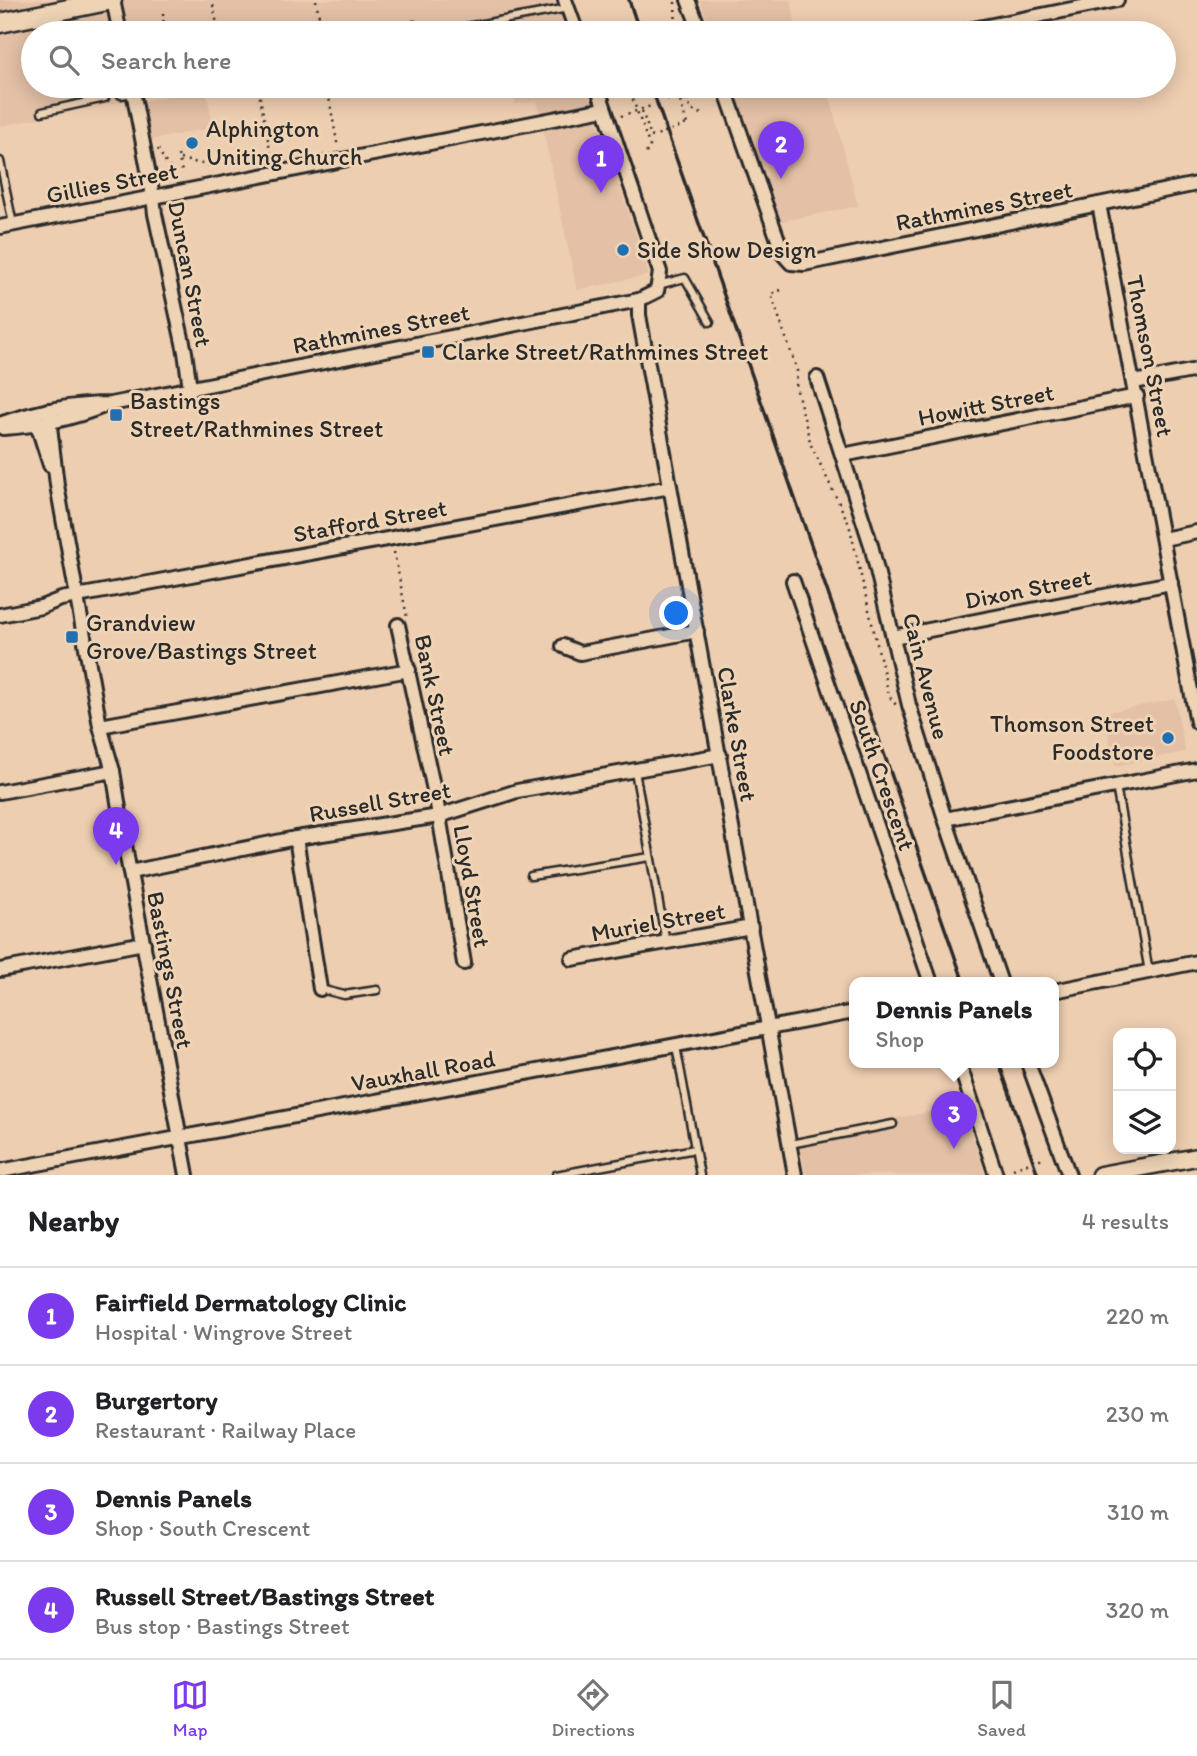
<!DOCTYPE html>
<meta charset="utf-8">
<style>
:root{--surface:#fff;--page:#f6f6f6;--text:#202124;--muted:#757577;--line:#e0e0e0;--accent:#7c3aed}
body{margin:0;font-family:Itim,sans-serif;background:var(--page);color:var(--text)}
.controls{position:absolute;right:21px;bottom:21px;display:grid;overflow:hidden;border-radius:14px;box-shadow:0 4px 18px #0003}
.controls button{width:63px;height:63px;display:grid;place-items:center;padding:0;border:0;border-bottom:2px solid var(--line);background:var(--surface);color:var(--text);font:35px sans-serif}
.you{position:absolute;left:677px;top:614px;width:24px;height:24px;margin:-18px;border:5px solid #fff;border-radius:50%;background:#1a73e8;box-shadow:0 0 0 10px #1a73e833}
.badge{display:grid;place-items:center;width:46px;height:46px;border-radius:50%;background:var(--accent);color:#fff;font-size:23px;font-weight:700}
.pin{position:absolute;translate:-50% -58px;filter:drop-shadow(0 2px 4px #0008)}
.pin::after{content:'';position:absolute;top:37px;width:24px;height:21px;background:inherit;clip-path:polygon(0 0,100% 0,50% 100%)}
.popup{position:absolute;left:849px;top:977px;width:210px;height:91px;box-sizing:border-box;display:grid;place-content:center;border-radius:14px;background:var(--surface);filter:drop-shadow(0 2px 5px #0005);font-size:23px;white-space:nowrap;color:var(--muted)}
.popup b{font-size:26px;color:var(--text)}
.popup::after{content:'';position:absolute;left:50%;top:100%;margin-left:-14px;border:14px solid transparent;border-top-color:var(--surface)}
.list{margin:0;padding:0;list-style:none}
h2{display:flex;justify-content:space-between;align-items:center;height:91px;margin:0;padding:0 28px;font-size:30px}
h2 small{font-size:23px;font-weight:400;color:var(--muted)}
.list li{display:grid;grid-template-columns:46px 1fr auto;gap:21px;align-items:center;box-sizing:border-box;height:98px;padding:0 28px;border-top:2px solid var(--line)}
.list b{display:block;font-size:26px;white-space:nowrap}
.list p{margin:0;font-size:23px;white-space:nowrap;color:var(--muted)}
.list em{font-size:23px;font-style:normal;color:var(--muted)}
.icon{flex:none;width:38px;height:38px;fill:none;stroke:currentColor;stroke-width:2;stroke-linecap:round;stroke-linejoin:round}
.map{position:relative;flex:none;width:1197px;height:1175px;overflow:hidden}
.search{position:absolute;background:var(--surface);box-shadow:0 4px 18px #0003;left:21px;right:21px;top:21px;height:77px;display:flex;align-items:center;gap:18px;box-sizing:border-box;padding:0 24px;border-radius:38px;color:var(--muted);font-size:26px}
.sheet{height:483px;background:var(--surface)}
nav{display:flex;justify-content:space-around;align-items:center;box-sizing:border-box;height:98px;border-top:2px solid var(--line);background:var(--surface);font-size:19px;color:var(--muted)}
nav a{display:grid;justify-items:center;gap:4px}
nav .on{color:var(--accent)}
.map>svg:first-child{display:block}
.built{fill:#e3c0a6}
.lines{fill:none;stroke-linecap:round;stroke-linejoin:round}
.service-casing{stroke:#2b2b2b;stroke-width:11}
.minor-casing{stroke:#2b2b2b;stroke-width:18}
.tertiary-casing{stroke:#2b2b2b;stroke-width:21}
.secondary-casing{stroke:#2b2b2b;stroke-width:23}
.path{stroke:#2b2b2b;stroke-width:2.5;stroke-dasharray:2 5;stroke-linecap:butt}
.service{stroke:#eed3b5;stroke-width:6}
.minor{stroke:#eed3b5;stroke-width:12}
.tertiary{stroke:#eed3b5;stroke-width:16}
.secondary{stroke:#eed3b5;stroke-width:18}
.rail{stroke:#2b2b2b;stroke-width:3.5}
.path-bridge{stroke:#2b2b2b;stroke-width:2.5;stroke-dasharray:2 5;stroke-linecap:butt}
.poi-dot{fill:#1f6fb2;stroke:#eed3b5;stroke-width:2.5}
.labels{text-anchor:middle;stroke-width:6;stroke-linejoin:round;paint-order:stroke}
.poi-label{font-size:24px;fill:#2b2b2b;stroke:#eed3b5;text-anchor:start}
.street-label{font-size:24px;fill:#2b2b2b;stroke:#eed3b5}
</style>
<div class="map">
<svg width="1197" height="1175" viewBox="0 0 1197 1175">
<rect width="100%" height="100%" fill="#eeceb1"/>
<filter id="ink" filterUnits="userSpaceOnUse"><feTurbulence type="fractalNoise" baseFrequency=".0143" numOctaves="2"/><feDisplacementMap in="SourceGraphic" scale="14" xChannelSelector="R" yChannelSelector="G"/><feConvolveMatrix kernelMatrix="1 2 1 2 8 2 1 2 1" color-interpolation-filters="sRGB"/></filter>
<g filter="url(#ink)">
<g class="built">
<path d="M0 0H558L569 33H500L498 25 457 33H33V86H198L0 126Z"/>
<path d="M700 0H791L797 33H712Z"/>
<path d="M511 86H586L649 275 577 290 537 101 516 104Z"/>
<path d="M731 86H827L858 206 778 222Z"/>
<path d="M205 88 214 127 152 140 144 101Z"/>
<path d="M1175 699 1185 752 1115 766 1104 713Z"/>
<path d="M963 1105 985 1175H806L799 1138Z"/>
</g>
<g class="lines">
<g class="service-casing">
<g id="service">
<path d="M414 25 416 33"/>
<path d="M434 33 568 8"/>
<path d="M121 95 133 93"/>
<path d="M42 112 105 98"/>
<path d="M0 161 13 224"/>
<path d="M658 285 685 278 710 322"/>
<path d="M635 771 666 942"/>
<path d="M1116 786 1149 972"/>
<path d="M531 876 650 857"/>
<path d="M320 989 344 995 377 990"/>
<path d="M676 1046 700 1175"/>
<path d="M790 1144 893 1124"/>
<path d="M556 1175 695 1149"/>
</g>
</g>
<g class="minor-casing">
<g id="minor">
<path d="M113 0 120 33"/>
<path d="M565 0 577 33"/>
<path d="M688 0 701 33"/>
<path d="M953 33 1117 0"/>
<path d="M132 86 153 196 155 214 185 352 190 388"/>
<path d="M724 86 783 254 791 263 804 264 1197 184"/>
<path d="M1099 204 1197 722"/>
<path d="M0 227 604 109"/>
<path d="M639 300V315L795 1175"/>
<path d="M817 378 871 545 909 705 945 819 1001 983"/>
<path d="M1134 382 1197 370"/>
<path d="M48 410 57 485 100 726 113 771 127 857 187 1175"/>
<path d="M35 418 50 465"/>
<path d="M0 424C36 411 73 404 111 404L639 300 657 291 660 272 597 86"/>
<path d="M3 428C38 426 72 419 104 406"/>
<path d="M843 455 1137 396"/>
<path d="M1163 539 1197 532"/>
<path d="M793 581 931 983"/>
<path d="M0 615 41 607 61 599 670 487"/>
<path d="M398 625 437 804 464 963"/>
<path d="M893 637 1171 583"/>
<path d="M563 646 580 653 697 631"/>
<path d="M100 726 409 670"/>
<path d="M0 792 113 771"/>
<path d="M945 819 1197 770"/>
<path d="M296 838 320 989"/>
<path d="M130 872 296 838 439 816 517 791 720 755"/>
<path d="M572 959 751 927"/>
<path d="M0 970 144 943"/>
<path d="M1054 991 1197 962"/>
<path d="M959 1063 996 1175"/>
<path d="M1028 1063 1069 1175"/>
<path d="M0 1171 854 1012"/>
</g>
</g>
<g class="tertiary-casing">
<path id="tertiary" d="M1100 1175 1197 1157"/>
</g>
<g class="secondary-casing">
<path id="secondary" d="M0 23 112 0"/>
</g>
<g class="path">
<path d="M316 0 322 33"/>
<path d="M675 2 676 33"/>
<path d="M213 5 219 33"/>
<path d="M163 13 164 33"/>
<path d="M254 86 258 87 272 161"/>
<path d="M327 86 338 148"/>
<path d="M628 86 650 147 644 156"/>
<path d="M681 86 691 110 702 114"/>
<path d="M678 95 687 124"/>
<path d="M667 99 705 86"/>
<path d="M642 111 651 137"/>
<path d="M621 116 654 105"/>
<path d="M158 149 167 165 176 173"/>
<path d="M178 155 182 172"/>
<path d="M180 159 211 166"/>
<path d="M781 290 771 294 797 370 796 387 811 445 849 524 889 696 896 705"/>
<path d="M394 552 407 617"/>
<path d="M1013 1169 1043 1158"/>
</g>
<use href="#service" class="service"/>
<use href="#minor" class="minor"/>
<use href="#tertiary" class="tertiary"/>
<use href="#secondary" class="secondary"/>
<g class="rail">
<path d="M629 0 640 33"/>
<path d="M651 86 964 983"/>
<path d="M999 1063 1038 1175"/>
</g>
<path class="path-bridge" d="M651 137 687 124"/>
</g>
</g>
<g class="poi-dot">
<circle cx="192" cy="143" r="7"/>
<circle cx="623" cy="250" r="7"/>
<rect x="421" y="345" width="14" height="14" rx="3.5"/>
<rect x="109" y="408" width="14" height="14" rx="3.5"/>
<rect x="65" y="630" width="14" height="14" rx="3.5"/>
<circle cx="1168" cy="738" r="7"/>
</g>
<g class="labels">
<g class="poi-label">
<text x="206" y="137">Alphington<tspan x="206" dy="28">Uniting Church</tspan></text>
<text x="637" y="258">Side Show Design</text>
<text x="442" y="360">Clarke Street/Rathmines Street</text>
<text x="130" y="409">Bastings<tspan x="130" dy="28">Street/Rathmines Street</tspan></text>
<text x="86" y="631">Grandview<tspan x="86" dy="28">Grove/Bastings Street</tspan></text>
<text x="1154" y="732" text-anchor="end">Thomson Street<tspan x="1154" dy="28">Foodstore</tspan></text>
</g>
<g class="street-label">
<text transform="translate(112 183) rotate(-11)" y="8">Gillies Street</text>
<text transform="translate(984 206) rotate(-11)" y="8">Rathmines Street</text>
<text transform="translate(190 274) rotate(79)" y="8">Duncan Street</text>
<text transform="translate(381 329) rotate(-11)" y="8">Rathmines Street</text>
<text transform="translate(1150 356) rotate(79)" y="8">Thomson Street</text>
<text transform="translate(986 405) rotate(-11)" y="8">Howitt Street</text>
<text transform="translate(370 521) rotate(-10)" y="8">Stafford Street</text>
<text transform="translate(1028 589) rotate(-11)" y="8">Dixon Street</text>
<text transform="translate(926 676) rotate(76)" y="8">Cain Avenue</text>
<text transform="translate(435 695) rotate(78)" y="8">Bank Street</text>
<text transform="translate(737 734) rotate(80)" y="8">Clarke Street</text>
<text transform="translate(882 775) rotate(71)" y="8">South Crescent</text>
<text transform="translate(380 802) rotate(-10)" y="8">Russell Street</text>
<text transform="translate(472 886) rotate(80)" y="8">Lloyd Street</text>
<text transform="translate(658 922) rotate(-10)" y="8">Muriel Street</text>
<text transform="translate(170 970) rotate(79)" y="8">Bastings Street</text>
<text transform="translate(423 1071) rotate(-10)" y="8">Vauxhall Road</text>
</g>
</g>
</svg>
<div class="controls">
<button><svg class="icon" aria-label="locate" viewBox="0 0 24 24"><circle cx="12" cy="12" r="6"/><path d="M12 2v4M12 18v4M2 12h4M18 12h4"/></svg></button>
<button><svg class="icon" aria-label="layers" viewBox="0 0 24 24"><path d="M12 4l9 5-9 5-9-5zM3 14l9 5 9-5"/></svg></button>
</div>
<div class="you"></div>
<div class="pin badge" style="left:601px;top:193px">1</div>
<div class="pin badge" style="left:781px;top:179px">2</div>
<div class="pin badge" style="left:954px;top:1149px">3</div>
<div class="popup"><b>Dennis Panels</b>Shop</div>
<div class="pin badge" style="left:116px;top:865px">4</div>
<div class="search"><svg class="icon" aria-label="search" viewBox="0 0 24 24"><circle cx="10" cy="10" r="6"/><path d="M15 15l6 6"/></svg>Search here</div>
</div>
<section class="sheet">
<h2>Nearby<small>4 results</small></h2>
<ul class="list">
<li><span class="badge">1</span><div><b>Fairfield Dermatology Clinic</b><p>Hospital · Wingrove Street</p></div><em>220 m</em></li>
<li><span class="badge">2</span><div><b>Burgertory</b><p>Restaurant · Railway Place</p></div><em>230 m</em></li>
<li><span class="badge">3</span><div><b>Dennis Panels</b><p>Shop · South Crescent</p></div><em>310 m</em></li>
<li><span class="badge">4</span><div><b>Russell Street/Bastings Street</b><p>Bus stop · Bastings Street</p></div><em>320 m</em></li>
</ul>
</section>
<nav>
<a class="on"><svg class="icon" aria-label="map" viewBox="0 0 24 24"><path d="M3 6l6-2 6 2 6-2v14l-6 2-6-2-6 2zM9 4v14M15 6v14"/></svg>Map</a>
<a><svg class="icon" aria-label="directions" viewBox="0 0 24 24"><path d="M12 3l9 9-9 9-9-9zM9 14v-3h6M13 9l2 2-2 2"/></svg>Directions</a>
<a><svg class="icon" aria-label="saved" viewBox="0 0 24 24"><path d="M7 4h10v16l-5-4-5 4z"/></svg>Saved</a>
</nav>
